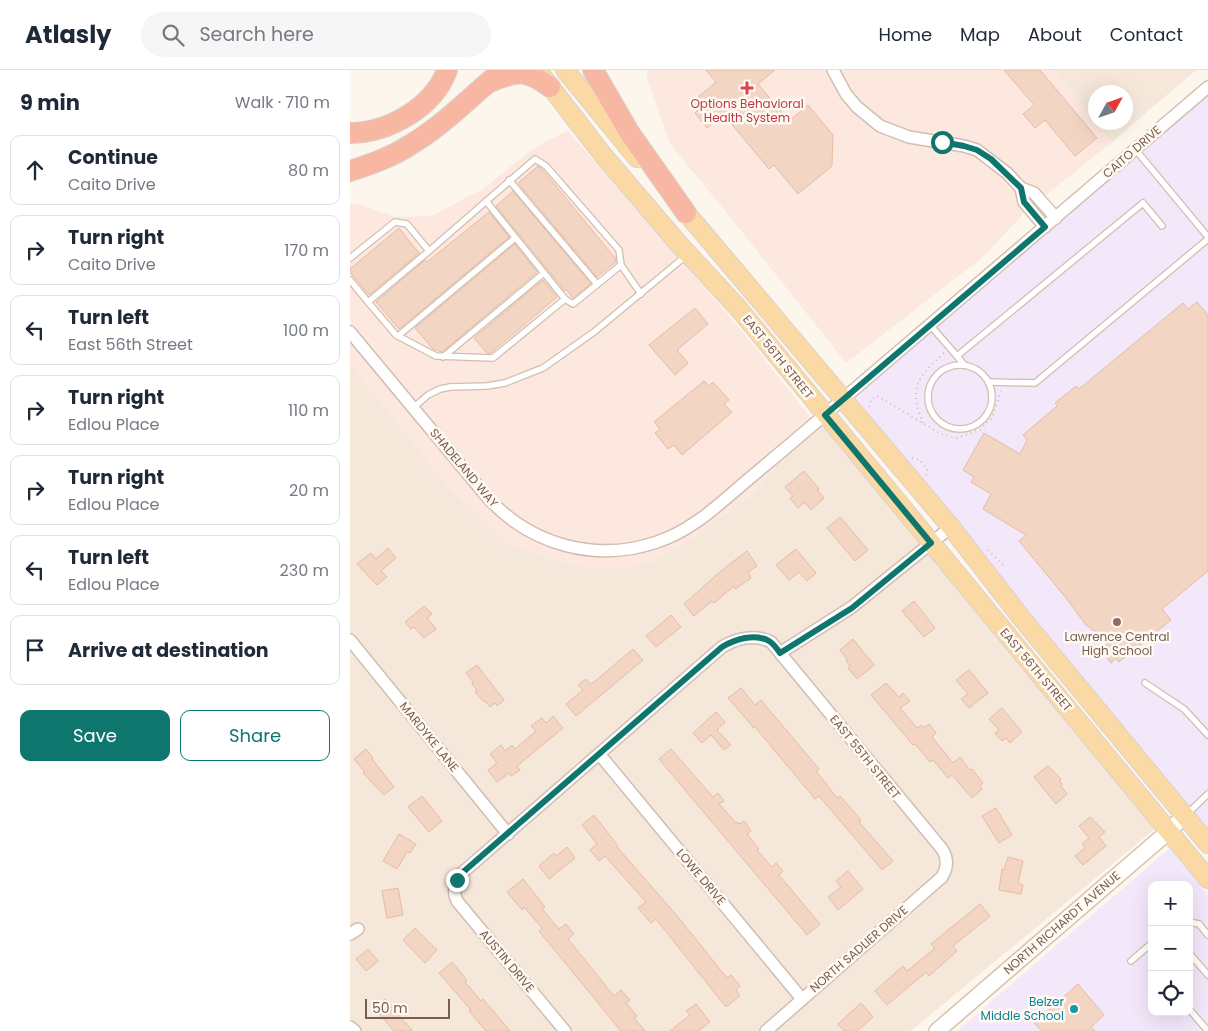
<!DOCTYPE html>
<meta charset="utf-8">
<style>
:root{--surface:#fff;--page:#f6f6f7;--text:#1f2937;--muted:#747a83;--line:#e0e1e3;--accent:#0f766e}
body{margin:0;font-family:Poppins,sans-serif;background:var(--page);color:var(--text)}
.controls{position:absolute;right:15px;bottom:15px;display:grid;overflow:hidden;border-radius:10px;box-shadow:0 5px 20px #0002}
.controls button{width:45px;height:45px;display:grid;place-items:center;padding:0;border:0;border-bottom:1px solid var(--line);background:var(--surface);color:var(--text);font:25px sans-serif}
.compass{position:absolute;left:738px;top:15px;width:45px;height:45px;border-radius:50%;background:var(--surface);box-shadow:0 5px 20px #0002;rotate:50deg}
.scale{position:absolute;left:15px;bottom:12px;width:85px;box-sizing:border-box;padding-left:5px;border:2px solid #7a5c4d;border-top:0;font-size:14px;line-height:18px;white-space:nowrap;color:#7a5c4d;-webkit-text-stroke:4px #fffaf3;paint-order:stroke}
.stop{position:absolute;width:15px;height:15px;margin:-11px;border:4px solid #0f766e;border-radius:50%;background:#fff}
.stop.end{background:#0f766e;border-color:#fff;box-shadow:0 1px 5px #0008}
.list{margin:0;padding:0;list-style:none}
h2{display:flex;justify-content:space-between;align-items:center;height:65px;margin:0;padding:0 20px;font-size:21px}
h2 small{font-size:16px;font-weight:400;color:var(--muted)}
.list li{display:grid;grid-template-columns:32px 1fr auto;gap:15px;align-items:center;box-sizing:border-box;height:70px;margin:0 10px 10px;padding:0 10px;border:1px solid var(--line);border-radius:10px}
.list b{display:block;font-size:19px;white-space:nowrap}
.list p{margin:0;font-size:16px;white-space:nowrap;color:var(--muted)}
.list em{font-size:16px;font-style:normal;color:var(--muted)}
.actions{display:flex;gap:10px;padding:15px 20px}
.actions a{flex:1;padding:11px 0;border:1px solid var(--accent);border-radius:10px;text-align:center;font-size:18px;color:var(--accent)}
.actions .main{background:var(--accent);color:#fff}
.icon{flex:none;width:28px;height:28px;fill:none;stroke:currentColor;stroke-width:2;stroke-linecap:round;stroke-linejoin:round}
.map{position:relative;flex:none;width:858px;height:961px;overflow:hidden}
header{display:flex;align-items:center;gap:30px;box-sizing:border-box;height:70px;padding:0 25px;background:var(--surface);border-bottom:1px solid var(--line)}
header strong{font-size:24px}
nav{display:flex;gap:28px;margin-inline-start:auto;font-size:18px}
.search{width:350px;height:45px;background:var(--page);display:flex;align-items:center;gap:12px;box-sizing:border-box;padding:0 18px;border-radius:28px;color:var(--muted);font-size:19px}
main{display:flex}
aside{flex:1;background:var(--surface)}
.map>svg:first-child{display:block}
.residential{fill:#f5e8da}
.commercial{fill:#fde8e0}
.education{fill:#f3e8fa;fill-rule:evenodd}
.building{fill:#f3d5c3;stroke:#e6bba3}
.lines{fill:none;stroke-linecap:round;stroke-linejoin:round}
.lane-casing{stroke:#d1beb0;stroke-width:8}
.street-casing{stroke:#d1beb0;stroke-width:14}
.secondary-casing{stroke:#d6c0b0;stroke-width:18}
.primary-casing{stroke:#dad1cd;stroke-width:20}
.highway-casing{stroke:#dad1cd;stroke-width:22}
.path{stroke:#d9b8a5;stroke-width:2;stroke-dasharray:1 4;stroke-linecap:butt}
.lane{stroke:#fff;stroke-width:5.5}
.street{stroke:#fff;stroke-width:11}
.secondary{stroke:#fff;stroke-width:15}
.primary{stroke:#fbd9a5;stroke-width:18}
.highway{stroke:#f7b7a3;stroke-width:20}
.route{stroke:#0f766e;stroke-width:6}
.health-dot{fill:#e0444e;stroke:#fffaf3;stroke-width:2}
.education-dot{fill:#8d6e63;stroke:#fffaf3;stroke-width:2}
.culture-dot{fill:#0f9aa8;stroke:#fffaf3;stroke-width:2}
.labels{text-anchor:middle;stroke-width:5;stroke-linejoin:round;paint-order:stroke}
.health-label{font-size:12px;fill:#be3a42;stroke:#fffaf3}
.street-label{font-size:12px;fill:#7a5c4d;stroke:#fffaf3}
.education-label{font-size:12px;fill:#785e54;stroke:#fffaf3}
.culture-label{font-size:12px;fill:#0d838f;stroke:#fffaf3;text-anchor:end}
</style>
<header>
<strong>Atlasly</strong>
<div class="search"><svg class="icon" aria-label="search" viewBox="0 0 24 24"><circle cx="10" cy="10" r="6"/><path d="M15 15l6 6"/></svg>Search here</div>
<nav><a>Home</a><a>Map</a><a>About</a><a>Contact</a></nav>
</header>
<main>
<aside>
<h2>9 min<small>Walk · 710 m</small></h2>
<ul class="list">
<li><svg class="icon" aria-label="ahead" viewBox="0 0 24 24"><path d="M12 20V5M6 11l6-6 6 6"/></svg><div><b>Continue</b><p>Caito Drive</p></div><em>80 m</em></li>
<li><svg class="icon" aria-label="right" viewBox="0 0 24 24"><path d="M7 20v-9h11M14 6l5 5-5 5"/></svg><div><b>Turn right</b><p>Caito Drive</p></div><em>170 m</em></li>
<li><svg class="icon" aria-label="left" viewBox="0 0 24 24"><path d="M17 20v-9H6M10 6l-5 5 5 5"/></svg><div><b>Turn left</b><p>East 56th Street</p></div><em>100 m</em></li>
<li><svg class="icon" aria-label="right" viewBox="0 0 24 24"><path d="M7 20v-9h11M14 6l5 5-5 5"/></svg><div><b>Turn right</b><p>Edlou Place</p></div><em>110 m</em></li>
<li><svg class="icon" aria-label="right" viewBox="0 0 24 24"><path d="M7 20v-9h11M14 6l5 5-5 5"/></svg><div><b>Turn right</b><p>Edlou Place</p></div><em>20 m</em></li>
<li><svg class="icon" aria-label="left" viewBox="0 0 24 24"><path d="M17 20v-9H6M10 6l-5 5 5 5"/></svg><div><b>Turn left</b><p>Edlou Place</p></div><em>230 m</em></li>
<li><svg class="icon" aria-label="arrive" viewBox="0 0 24 24"><path d="M6 21V4h12l-3 4 3 4H6"/></svg><div><b>Arrive at destination</b></div></li>
</ul>
<div class="actions"><a class="main">Save</a><a>Share</a></div>
</aside>
<div class="map">
<svg width="858" height="961" viewBox="0 0 858 961">
<rect width="100%" height="100%" fill="#fdf6ec"/>
<g class="residential">
<path d="M703 0H846L762 72 746 52H776V22H746V52Z"/>
<path d="M0 293 101 420 211 493 259 499 300 493 335 473 384 438 408 419 461 348 481 364 807 757 561 961H0Z"/>
</g>
<g class="commercial">
<path d="M297 0H703L762 72 675 142 633 187 496 293 376 142 320 74 297 8Z"/>
<path d="M218 61 393 262 461 348 408 419 384 438 335 473 300 493 259 499 211 493 162 476 101 420 0 293V133L9 134 45 147 81 146 133 119 176 84 202 68Z"/>
</g>
<g class="education">
<path d="M858 17V773L493 330Z"/>
<path d="M820 778 858 825V961H607ZM802 815H839V942H802Z"/>
</g>
<g class="building">
<path d="M356 0H425L408 14 439 51 458 35 483 65 482 96 448 124 424 95 419 99 373 44 357 58 345 43 348 40 342 32 366 12Z"/>
<path d="M654 0H690L747 68 725 86 695 50 685 58 673 44 684 35Z"/>
<path d="M188 96 192 99 265 188 266 192 247 207 168 113Z"/>
<path d="M163 121 241 214 223 228 216 219 215 221 146 136Z"/>
<path d="M139 142 159 167 49 259 26 232 75 190 77 192Z"/>
<path d="M49 158 69 183 19 225 0 202V199Z"/>
<path d="M165 174 187 202 92 282 83 279 65 258Z"/>
<path d="M193 210 207 227 141 283H137L124 268Z"/>
<path d="M847 232 858 245V501L812 539 821 550 769 592 766 588 761 593 753 583 759 578 754 572 757 570 736 555 716 528 669 471 676 465 633 439 641 424 621 412 624 407 613 400 634 363 670 384 677 370 673 365 707 336 705 333 726 316 729 319 833 233 838 239Z"/>
<path d="M345 238 358 254 327 280 338 293 325 305 299 275Z"/>
<path d="M354 311 359 316 363 312 379 330 374 334 382 342 332 385 324 375 318 379 305 363 310 359 304 352Z"/>
<path d="M454 401 469 419 467 420 474 428 461 440 455 432 448 438 440 428 443 426 435 417Z"/>
<path d="M490 447 518 480 505 491 477 458Z"/>
<path d="M38 478 46 488 31 501 37 507 27 515 7 494 21 483 26 489Z"/>
<path d="M446 479 466 503 457 511 449 502 439 510 426 495Z"/>
<path d="M397 481 407 496 398 502 401 508 385 519 384 516 364 533 362 531 344 546 334 534 372 500Z"/>
<path d="M564 531 585 558 574 567 552 541Z"/>
<path d="M74 536 82 544 77 548 86 559 74 568 64 557 61 559 55 552Z"/>
<path d="M321 545 331 557 306 577 296 566Z"/>
<path d="M503 569 524 595 507 609 498 598 500 596 496 591 497 589 490 580Z"/>
<path d="M283 579 293 590 226 646 216 634 233 620 228 615 236 609 240 614 244 612Z"/>
<path d="M127 595 154 630 147 636 145 633 140 637 135 631 134 632 125 622 127 620 122 614 123 612 116 603Z"/>
<path d="M619 600 638 623 619 638 611 629 618 624 606 610Z"/>
<path d="M536 613 549 627 553 623 560 631 550 638 567 658 572 655 574 658 579 654 586 663 582 667 603 693 610 687 620 700 622 699 633 713 630 716 632 719 622 728 602 705 598 708 583 690 580 692 565 674 563 675 521 625Z"/>
<path d="M391 618 405 635 411 630 469 699 466 701 487 728 490 726 511 750 509 752 543 791 532 800 469 726 465 729 405 657 404 658 378 628Z"/>
<path d="M652 638 672 662 660 673 656 668 652 671 645 663 649 660 639 649Z"/>
<path d="M366 642 375 652 367 660 381 675 374 680 361 665 352 673 343 663Z"/>
<path d="M203 646 213 658 167 696 170 700 161 706 159 703 147 712 138 700 147 693 140 684 151 675 155 681 162 675 165 679 186 661 181 656 192 648 196 653Z"/>
<path d="M16 679 23 688 22 689 44 717 34 725 13 703 15 702 4 689Z"/>
<path d="M321 679 363 727 368 723 374 731 369 734 386 753 388 752 390 754 394 751 401 761 397 764 409 779 407 780 422 797 426 793 433 801 429 805 470 854 457 865 309 689Z"/>
<path d="M698 696 711 709 709 710 712 714 711 716 717 724 706 734 684 707Z"/>
<path d="M72 726 92 751 79 762 58 737Z"/>
<path d="M646 738 662 765 649 773 632 746Z"/>
<path d="M244 745 268 776 267 777 328 847 377 908 381 905 390 916 386 920 390 926 376 937 306 849 301 853 288 838 296 832 255 786 249 791 240 780 247 774 232 755Z"/>
<path d="M740 747 755 762 749 767 756 776 733 795 725 786 735 778 732 774 739 768 729 756Z"/>
<path d="M49 764 66 774 60 783 57 782 47 799 33 791Z"/>
<path d="M217 777 225 788 199 809 189 796 204 783 206 786Z"/>
<path d="M658 787 673 791 668 813 673 815 671 824 649 820 652 799 654 800Z"/>
<path d="M498 801 513 819 488 840 478 827 491 817 486 811Z"/>
<path d="M173 809 195 837 192 839 209 859 216 854 224 864 218 869 264 926 271 920 280 930 276 933 287 946 284 948 295 961H271L189 861 192 858 174 837 172 840 157 822Z"/>
<path d="M48 818 53 845 37 848 32 821Z"/>
<path d="M630 834 640 846 603 876 607 881 579 906 576 902 537 935 525 921 553 896 557 901 585 878 581 874Z"/>
<path d="M65 858 87 880 75 893 53 870Z"/>
<path d="M18 879 28 891 16 901 6 889Z"/>
<path d="M102 892 117 910 115 912 131 931 133 929 160 961H136L119 941 121 940 89 903Z"/>
<path d="M728 914 754 945 741 957 745 961H692L684 953Z"/>
<path d="M35 929 51 948 63 961H44L24 938Z"/>
<path d="M511 933 523 947 507 961H494L488 954Z"/>
<path d="M346 934 360 952 348 961H320L340 945 336 941Z"/>
</g>
<g class="lines">
<g class="lane-casing">
<g id="lane">
<path d="M785 79 858 167"/>
<path d="M159 110 247 214"/>
<path d="M136 131 215 229"/>
<path d="M0 188 45 152 57 154 79 181"/>
<path d="M0 210 18 232 79 181 185 89 196 96 269 180 271 195 291 224"/>
<path d="M18 232 46 265 86 286 143 288 215 229 223 234 271 195"/>
<path d="M580 255 607 286"/>
<path d="M48 266 165 168"/>
<path d="M93 287 194 203"/>
<path d="M614 295 607 286 793 133 812 156"/>
<circle cx="610" cy="327" r="32"/>
<path d="M638 312 685 313 858 169"/>
<path d="M63 338 78 325 90 319 100 317 137 316 155 313 193 298 244 262 337 185"/>
<path d="M795 613 834 639 858 665"/>
<path d="M836 745 858 724"/>
<path d="M839 852 849 854 858 865"/>
<path d="M839 883 858 905"/>
<path d="M781 891 802 873"/>
<path d="M802 893V895"/>
<path d="M839 939 858 961"/>
</g>
</g>
<g class="street-casing">
<g id="street">
<path d="M483 0 496 24 507 37 530 56 559 67 614 76 627 80 657 103 671 118 684 123 706 148"/>
<path d="M671 118 674 132 695 157"/>
<path d="M0 262 138 428C181 475 246 493 307 472 344 460 371 432 400 408 431 382 462 356 493 329 615 225 736 121 858 17"/>
<path d="M0 570 158 764"/>
<path d="M430 583 502 537 601 457"/>
<path d="M250 685 452 929"/>
<path d="M0 864 8 859"/>
<path d="M0 957 5 961"/>
<path d="M215 961 107 831C102 821 105 812 112 803L372 577C387 568 405 564 421 572L592 779C598 788 598 797 592 807L416 961"/>
</g>
</g>
<g class="secondary-casing">
<path id="secondary" d="M587 961 819 761 835 745"/>
</g>
<g class="primary-casing">
<g id="primary">
<path d="M215 0 287 88"/>
<path d="M192 6 253 85 328 173 389 239 858 809"/>
<path d="M328 133 601 457 669 545 858 774"/>
</g>
</g>
<g class="highway-casing">
<g id="highway">
<path d="M243 0 279 62 336 143"/>
<path d="M142 11C169 0 177 0 200 17"/>
<path d="M0 63C38 63 84 37 97 0"/>
<path d="M0 101C21 94 42 87 60 75 94 55 122 25 153 0"/>
</g>
</g>
<g class="path">
<path d="M519 337 521 330 525 326 529 327 591 364 607 368 630 360 642 348 651 321"/>
<path d="M573 353C571 347 568 341 567 335 561 311 579 297 594 283"/>
<path d="M562 388 570 390 577 399 576 406"/>
<path d="M638 480 653 495"/>
</g>
<use href="#lane" class="lane"/>
<use href="#street" class="street"/>
<use href="#secondary" class="secondary"/>
<use href="#primary" class="primary"/>
<use href="#highway" class="highway"/>
</g>
<g class="lines">
<path class="route" d="M107 810 112 803 372 577C385 569 405 563 419 571 424 574 427 579 430 583L502 538 581 473 475 345 695 157 674 132 671 118 641 89 627 80 614 76 592 72"/>
</g>
<path class="health-dot" d="M394.5 10.5h5v5h5v5h-5v5h-5v-5h-5v-5h5z"/>
<circle class="education-dot" cx="767" cy="552" r="5"/>
<circle class="culture-dot" cx="724" cy="939" r="5"/>
<g class="labels">
<g class="health-label">
<text x="397" y="38">Options Behavioral<tspan x="397" dy="14">Health System</tspan></text>
</g>
<g class="street-label">
<text transform="translate(782 82) rotate(-41)" y="4">CAITO DRIVE</text>
<text transform="translate(428 287) rotate(51)" y="4">EAST 56TH STREET</text>
<text transform="translate(114 398) rotate(50)" y="4">SHADELAND WAY</text>
<text transform="translate(686 600) rotate(50)" y="4">EAST 56TH STREET</text>
<text transform="translate(79 667) rotate(51)" y="4">MARDYKE LANE</text>
<text transform="translate(515 687) rotate(51)" y="4">EAST 55TH STREET</text>
<text transform="translate(351 807) rotate(50)" y="4">LOWE DRIVE</text>
<text transform="translate(712 853) rotate(-41)" y="4">NORTH RICHARDT AVENUE</text>
<text transform="translate(509 879) rotate(-41)" y="4">NORTH SADLIER DRIVE</text>
<text transform="translate(157 891) rotate(50)" y="4">AUSTIN DRIVE</text>
</g>
<g class="education-label">
<text x="767" y="571">Lawrence Central<tspan x="767" dy="14">High School</tspan></text>
</g>
<g class="culture-label">
<text x="714" y="936">Belzer<tspan x="714" dy="14">Middle School</tspan></text>
</g>
</g>
</svg>
<div class="controls">
<button>+</button>
<button>−</button>
<button><svg class="icon" aria-label="locate" viewBox="0 0 24 24"><circle cx="12" cy="12" r="6"/><path d="M12 2v4M12 18v4M2 12h4M18 12h4"/></svg></button>
</div>
<svg class="compass" viewBox="-18 -18 36 36"><path d="M0-13l5 13h-10z" fill="#e53935"/><path d="M0 13l5-13h-10z" fill="#747a83"/></svg>
<div class="scale">50 m</div>
<div class="stop" style="left:592px;top:72px"></div>
<div class="stop end" style="left:107px;top:810px"></div>
</div>
</main>
